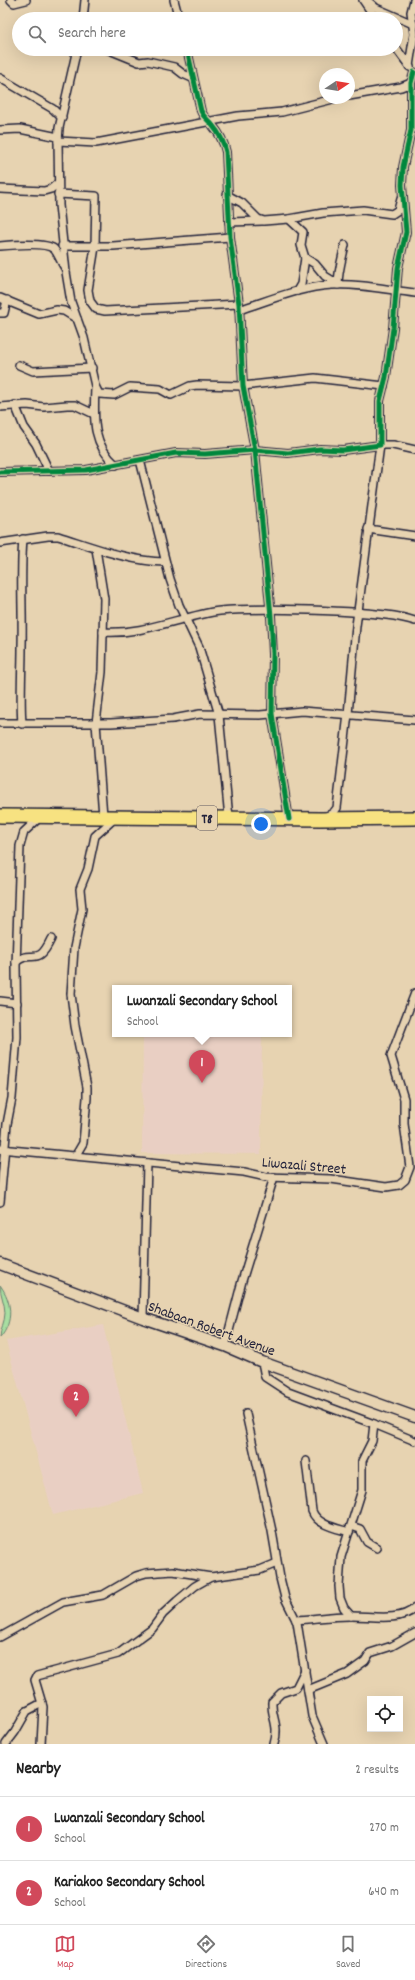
<!DOCTYPE html>
<style>
:root{--surface:#fff;--page:#f2f2f2;--text:#222;--muted:#767676;--line:#e0e0e0;--accent:#d1495b}
body{margin:0;font-family:Dekko,sans-serif;background:var(--page);color:var(--text)}
.controls{position:absolute;right:12px;bottom:12px;display:grid;overflow:hidden;border-radius:0px;box-shadow:0 4px 16px #0002}
.controls button{width:36px;height:36px;display:grid;place-items:center;padding:0;border:0;border-bottom:1px solid var(--line);background:var(--surface);color:var(--text);font:20px sans-serif}
.compass{position:absolute;left:319px;top:68px;width:36px;height:36px;border-radius:50%;background:var(--surface);box-shadow:0 4px 16px #0002;rotate:78deg}
.you{position:absolute;left:261px;top:824px;width:14px;height:14px;margin:-10px;border:3px solid #fff;border-radius:50%;background:#1a73e8;box-shadow:0 0 0 6px #1a73e833}
.badge{display:grid;place-items:center;width:26px;height:26px;border-radius:50%;background:var(--accent);color:#fff;font-size:13px;font-weight:700}
.pin{position:absolute;translate:-50% -33px;filter:drop-shadow(0 1px 2px #0008)}
.pin::after{content:'';position:absolute;top:21px;width:14px;height:12px;background:inherit;clip-path:polygon(0 0,100% 0,50% 100%)}
.popup{position:absolute;left:112px;top:985px;width:180px;height:52px;box-sizing:border-box;display:grid;place-content:center;border-radius:0px;background:var(--surface);filter:drop-shadow(0 1px 3px #0005);font-size:13px;white-space:nowrap;color:var(--muted)}
.popup b{font-size:15px;color:var(--text)}
.popup::after{content:'';position:absolute;left:50%;top:100%;margin-left:-8px;border:8px solid transparent;border-top-color:var(--surface)}
.list{margin:0;padding:0;list-style:none}
h2{display:flex;justify-content:space-between;align-items:center;height:52px;margin:0;padding:0 16px;font-size:17px}
h2 small{font-size:13px;font-weight:400;color:var(--muted)}
.list li{display:grid;grid-template-columns:26px 1fr auto;gap:12px;align-items:center;box-sizing:border-box;height:64px;padding:0 16px;border-top:1px solid var(--line)}
.list b{display:block;font-size:15px;white-space:nowrap}
.list p{margin:0;font-size:13px;white-space:nowrap;color:var(--muted)}
.list em{font-size:13px;font-style:normal;color:var(--muted)}
.icon{flex:none;width:22px;height:22px;fill:none;stroke:currentColor;stroke-width:2;stroke-linecap:round;stroke-linejoin:round}
.map{position:relative;flex:none;width:415px;height:1744px;overflow:hidden}
.search{position:absolute;background:var(--surface);box-shadow:0 4px 16px #0002;left:12px;right:12px;top:12px;height:44px;display:flex;align-items:center;gap:10px;box-sizing:border-box;padding:0 14px;border-radius:22px;color:var(--muted);font-size:15px}
.sheet{height:180px;background:var(--surface)}
nav{display:flex;justify-content:space-around;align-items:center;box-sizing:border-box;height:56px;border-top:1px solid var(--line);background:var(--surface);font-size:11px;color:var(--muted)}
nav a{display:grid;justify-items:center;gap:2px}
nav .on{color:var(--accent)}
.map>svg:first-child{display:block}
.built{fill:#e9cfc3}
.green{fill:#a8dea1;stroke:#65806e}
.lines{fill:none;stroke-linecap:round;stroke-linejoin:round}
.street-casing{stroke:#22223b;stroke-width:10}
.secondary-casing{stroke:#22223b;stroke-width:13}
.highway-casing{stroke:#22223b;stroke-width:16}
.street{stroke:#e7d3b1;stroke-width:7}
.secondary{stroke:#e7d3b1;stroke-width:10}
.highway{stroke:#f7e281;stroke-width:13}
.cycleway-casing{stroke:#e7d3b1;stroke-width:8}
.cycleway{stroke:#00873e;stroke-width:5}
.labels{text-anchor:middle;stroke-width:3;stroke-linejoin:round;paint-order:stroke}
.shield{fill:#e7d3b1;stroke:#5d575e;stroke-width:1}
.shield-label{font-size:14px;font-weight:bold;fill:#22223b}
.street-label{font-size:15px;fill:#22223b;stroke:#e7d3b1}
</style>
<div class="map">
<svg width="415" height="1744" viewBox="0 0 415 1744">
<rect width="100%" height="100%" fill="#e7d3b1"/>
<filter id="ink" filterUnits="userSpaceOnUse"><feTurbulence type="fractalNoise" baseFrequency=".025" numOctaves="2"/><feDisplacementMap in="SourceGraphic" scale="8" xChannelSelector="R" yChannelSelector="G"/><feConvolveMatrix kernelMatrix="1 2 1 2 8 2 1 2 1" color-interpolation-filters="sRGB"/></filter>
<g filter="url(#ink)">
<g class="built">
<path d="M143 1034H262L261 1154 142 1153Z"/>
<path d="M103 1325 143 1493 53 1515 6 1341Z"/>
</g>
<path class="green" d="M0 1285C12 1301 14 1322 0 1338 0 1329 5 1322 5 1313 5 1303 0 1295 0 1285Z"/>
<g class="lines">
<g class="street-casing">
<g id="street">
<path d="M11 0 14 3 26 0"/>
<path d="M174 0 179 19"/>
<path d="M363 0 376 19"/>
<path d="M367 0 376 8 413 24"/>
<path d="M83 19 85 0"/>
<path d="M396 48 410 67"/>
<path d="M77 49 59 128 58 141 59 205 66 272 71 302 84 338 95 386 99 394 114 395 130 387 160 389 171 395 190 386 197 385 243 386 315 378 384 386"/>
<path d="M107 49 139 62 148 61 174 67 183 74 192 78"/>
<path d="M187 49 201 111C204 119 209 120 213 126 219 133 224 143 226 152L230 237 239 304 243 386 255 450 271 616 273 654 272 714 289 819"/>
<path d="M409 66 414 34 411 12 414 0"/>
<path d="M0 78 53 109 62 118"/>
<path d="M349 96 401 87 411 83"/>
<path d="M0 130 20 129 58 137"/>
<path d="M58 141 96 143 238 116 282 112 337 98"/>
<path d="M0 189 44 191 51 189 58 183"/>
<path d="M58 194 96 196 95 247 88 290 90 301 96 309 105 311 239 304"/>
<path d="M227 195 242 203 258 219 264 221 289 219 323 213 363 210 392 214 398 210 401 199"/>
<path d="M289 219 303 232 301 245 305 258 301 284 297 291"/>
<path d="M229 222 262 221"/>
<path d="M0 246C11 245 46 242 54 249 58 253 61 263 65 268"/>
<path d="M62 246H113L230 237"/>
<path d="M305 258 315 264 325 276 338 284"/>
<path d="M338 285C338 271 342 259 345 245"/>
<path d="M0 298 39 314 57 310 64 311 77 319"/>
<path d="M239 310C270 300 300 287 332 285 359 283 388 290 415 293"/>
<path d="M0 313H4L7 300"/>
<path d="M19 365 33 371 92 368"/>
<path d="M95 387C94 417 91 443 116 465"/>
<path d="M15 405 24 427 36 444 49 471"/>
<path d="M0 407 27 405 44 407 67 405H75L94 414"/>
<path d="M140 460 170 579 179 605 199 647 219 715 229 818"/>
<path d="M0 472 86 470 176 453 205 454 255 450 288 453 320 449 343 450 380 445V401L386 377 393 328 398 268 406 232 402 185 403 167 411 130V83L414 72"/>
<path d="M368 529 415 536"/>
<path d="M0 543 48 536H58C93 547 128 561 165 562"/>
<path d="M96 549 104 599 102 672 96 723 103 816"/>
<path d="M103 632C144 635 181 616 220 611 249 608 279 609 309 610 337 611 366 612 394 616 401 617 408 619 415 621"/>
<path d="M0 723H111L173 719 200 714 260 715 302 711 415 720"/>
<path d="M22 724C20 698 22 673 22 647 23 611 20 575 23 539"/>
<path d="M325 817 333 813 337 808 348 714 356 626 380 445H393L415 450"/>
<path d="M16 962C32 948 37 969 51 939"/>
<path d="M0 1001 17 1003"/>
<path d="M0 1149 244 1172 266 1177 331 1179 386 1187 399 1185 405 1180 410 1167 404 1124V1099L391 1056 415 993"/>
<path d="M76 1155 83 1143 87 1098V1087L75 1026 71 994 74 948 82 909 80 889 88 869 95 836 115 818"/>
<path d="M0 1202 7 1124 12 1098 17 1037 16 966 20 846 24 832 40 817"/>
<path d="M143 1318 147 1163"/>
<path d="M225 1346 242 1281 274 1177"/>
<path d="M262 1362 265 1377 288 1392 374 1424 415 1441"/>
<path d="M246 1414 272 1531 280 1578 285 1598 297 1622 312 1716 324 1744"/>
<path d="M306 1461 312 1511C317 1525 336 1528 349 1532"/>
<path d="M351 1526 360 1529 367 1542 377 1548"/>
<path d="M351 1616 344 1608 340 1598 339 1586 341 1557 362 1490V1461L372 1441 374 1424"/>
<path d="M296 1620C314 1619 331 1616 349 1616 368 1615 399 1623 415 1608"/>
<path d="M0 1637 63 1602 103 1595 136 1576 146 1573 173 1571 211 1577 260 1570 277 1563"/>
<path d="M308 1690 347 1674 365 1661 370 1653 392 1646 415 1633"/>
<path d="M6 1744 15 1732 27 1711 42 1703"/>
<path d="M41 1744 43 1707 35 1680 37 1676 118 1654 152 1629 163 1614 177 1601 195 1586 211 1577"/>
<path d="M274 1744C280 1725 271 1718 272 1702L281 1693 296 1688 305 1670"/>
</g>
</g>
<g class="secondary-casing">
<path id="secondary" d="M0 1264 143 1318 225 1346 262 1362 415 1417"/>
</g>
<g class="highway-casing">
<path id="highway" d="M0 816 320 819 415 818"/>
</g>
<use href="#street" class="street"/>
<use href="#secondary" class="secondary"/>
<use href="#highway" class="highway"/>
<g class="cycleway-casing">
<g id="cycleway">
<path d="M187 49 201 111C204 119 209 120 213 126 219 133 224 143 226 152L230 237 239 304 243 386 255 450 271 616 273 654 272 714 289 819"/>
<path d="M0 472 86 470 176 453 205 454 255 450 288 453 320 449 343 450 380 445V401L386 377 393 328 398 268 406 232 402 185 403 167 411 130V83L414 72"/>
</g>
</g>
<use href="#cycleway" class="cycleway"/>
</g>
</g>
<g class="labels">
<rect class="shield" x="197" y="806" width="20" height="24" rx="3"/>
<g class="shield-label">
<text x="207" y="823">T8</text>
</g>
<g class="street-label">
<text transform="translate(304 1165) rotate(5)" y="5">Liwazali Street</text>
<text transform="translate(212 1328) rotate(20)" y="5">Shabaan Robert Avenue</text>
</g>
</g>
</svg>
<div class="controls">
<button><svg class="icon" aria-label="locate" viewBox="0 0 24 24"><circle cx="12" cy="12" r="6"/><path d="M12 2v4M12 18v4M2 12h4M18 12h4"/></svg></button>
</div>
<svg class="compass" viewBox="-18 -18 36 36"><path d="M0-13l5 13h-10z" fill="#e53935"/><path d="M0 13l5-13h-10z" fill="#767676"/></svg>
<div class="you"></div>
<div class="pin badge" style="left:202px;top:1083px">1</div>
<div class="popup"><b>Lwanzali Secondary School</b>School</div>
<div class="pin badge" style="left:76px;top:1417px">2</div>
<div class="search"><svg class="icon" aria-label="search" viewBox="0 0 24 24"><circle cx="10" cy="10" r="6"/><path d="M15 15l6 6"/></svg>Search here</div>
</div>
<section class="sheet">
<h2>Nearby<small>2 results</small></h2>
<ul class="list">
<li><span class="badge">1</span><div><b>Lwanzali Secondary School</b><p>School</p></div><em>270 m</em></li>
<li><span class="badge">2</span><div><b>Kariakoo Secondary School</b><p>School</p></div><em>640 m</em></li>
</ul>
</section>
<nav>
<a class="on"><svg class="icon" aria-label="map" viewBox="0 0 24 24"><path d="M3 6l6-2 6 2 6-2v14l-6 2-6-2-6 2zM9 4v14M15 6v14"/></svg>Map</a>
<a><svg class="icon" aria-label="directions" viewBox="0 0 24 24"><path d="M12 3l9 9-9 9-9-9zM9 14v-3h6M13 9l2 2-2 2"/></svg>Directions</a>
<a><svg class="icon" aria-label="saved" viewBox="0 0 24 24"><path d="M7 4h10v16l-5-4-5 4z"/></svg>Saved</a>
</nav>
